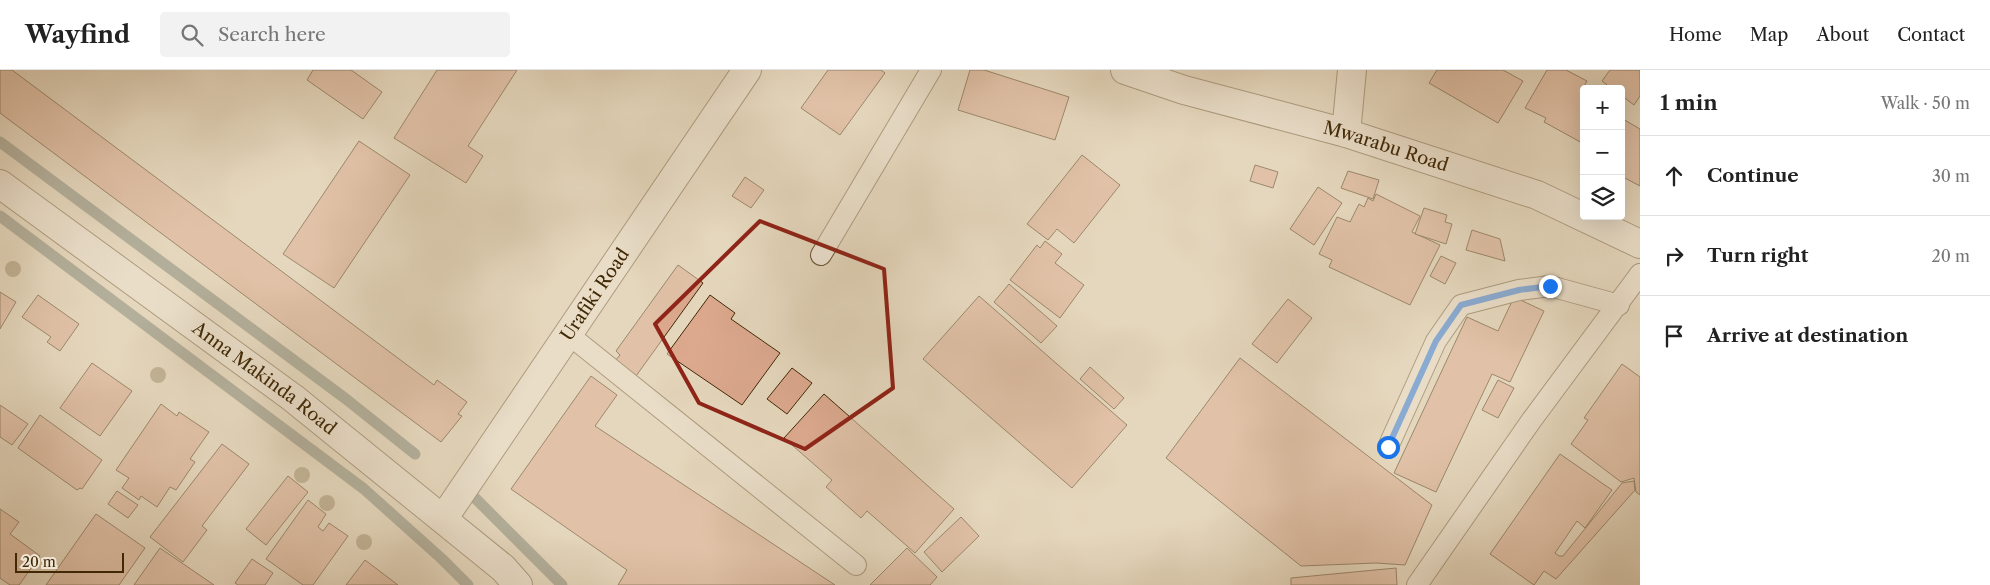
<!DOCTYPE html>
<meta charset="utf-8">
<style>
:root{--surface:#fff;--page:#f2f2f2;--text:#222;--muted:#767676;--line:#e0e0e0}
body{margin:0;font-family:"Libre Caslon Text",serif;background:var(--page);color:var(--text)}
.controls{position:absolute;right:15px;top:15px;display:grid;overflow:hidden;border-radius:5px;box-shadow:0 5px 20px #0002}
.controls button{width:45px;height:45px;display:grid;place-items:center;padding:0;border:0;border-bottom:1px solid var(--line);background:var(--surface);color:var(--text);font:25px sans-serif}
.scale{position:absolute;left:15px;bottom:12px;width:109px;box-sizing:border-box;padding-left:5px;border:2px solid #412906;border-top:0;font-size:14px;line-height:18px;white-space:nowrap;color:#412906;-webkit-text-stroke:4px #eee5d4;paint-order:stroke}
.stop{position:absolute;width:15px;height:15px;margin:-11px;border:4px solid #1a73e8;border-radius:50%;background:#fff}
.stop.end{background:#1a73e8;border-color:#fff;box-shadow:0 1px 5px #0008}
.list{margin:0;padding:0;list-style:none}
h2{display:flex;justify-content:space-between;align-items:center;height:65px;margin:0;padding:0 20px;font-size:21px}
h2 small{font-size:16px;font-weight:400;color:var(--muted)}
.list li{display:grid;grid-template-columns:32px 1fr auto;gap:15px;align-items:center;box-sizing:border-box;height:80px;padding:0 20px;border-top:1px solid var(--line)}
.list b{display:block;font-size:19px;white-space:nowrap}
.list em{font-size:16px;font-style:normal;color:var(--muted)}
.icon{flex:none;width:28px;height:28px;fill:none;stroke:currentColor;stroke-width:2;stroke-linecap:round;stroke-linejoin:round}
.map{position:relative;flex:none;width:1640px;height:515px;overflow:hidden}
header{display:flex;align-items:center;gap:30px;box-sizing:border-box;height:70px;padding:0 25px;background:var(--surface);border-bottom:1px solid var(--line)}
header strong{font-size:24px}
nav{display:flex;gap:28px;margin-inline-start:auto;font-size:18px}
.search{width:350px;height:45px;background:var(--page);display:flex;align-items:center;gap:12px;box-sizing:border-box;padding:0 18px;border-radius:5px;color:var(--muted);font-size:19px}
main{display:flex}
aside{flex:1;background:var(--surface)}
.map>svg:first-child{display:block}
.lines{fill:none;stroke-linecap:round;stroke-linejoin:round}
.stream{stroke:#757f71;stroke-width:11}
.building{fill:#dca98f;stroke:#412906}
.service-casing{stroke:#6a5434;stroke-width:22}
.minor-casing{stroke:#6a5434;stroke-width:30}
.tertiary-casing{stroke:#6a5434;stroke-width:30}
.service{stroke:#eee5d4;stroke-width:20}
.minor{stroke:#eee5d4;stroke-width:28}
.tertiary{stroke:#eee5d4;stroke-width:28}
.tree{fill:#988867}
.route{stroke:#1a73e8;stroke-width:6}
.marked{fill:none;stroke:#8f2418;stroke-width:4;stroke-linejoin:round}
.labels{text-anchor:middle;stroke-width:4.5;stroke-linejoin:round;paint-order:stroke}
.street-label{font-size:18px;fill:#412906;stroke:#eee5d4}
</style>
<header>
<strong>Wayfind</strong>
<div class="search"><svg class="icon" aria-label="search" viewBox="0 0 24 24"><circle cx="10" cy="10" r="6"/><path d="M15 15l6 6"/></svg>Search here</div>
<nav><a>Home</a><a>Map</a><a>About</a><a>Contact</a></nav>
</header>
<main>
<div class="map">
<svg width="1640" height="515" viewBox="0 0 1640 515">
<rect width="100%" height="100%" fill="#e5d7bd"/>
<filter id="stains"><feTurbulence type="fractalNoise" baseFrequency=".004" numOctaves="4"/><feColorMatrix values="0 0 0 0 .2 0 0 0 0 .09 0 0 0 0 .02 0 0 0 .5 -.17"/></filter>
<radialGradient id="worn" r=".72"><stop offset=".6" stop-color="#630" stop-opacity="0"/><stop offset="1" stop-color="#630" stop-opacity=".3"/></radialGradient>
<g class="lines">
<g class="stream">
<path d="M0 72 346 329 415 384"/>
<path d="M0 146 364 419 442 489 468 515"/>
<path d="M475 428 562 515"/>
</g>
</g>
<g class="building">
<path d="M0 0H12L434 315 437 310 467 332 458 344 462 346 441 372 0 43Z"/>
<path d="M313 0H351L382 22 363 49 307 10Z"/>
<path d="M437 0H517L468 76 483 86 466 113 394 68Z"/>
<path d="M828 0H881L885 3 840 65 801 38Z"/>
<path d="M970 0H984L1069 27 1055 70 958 40Z"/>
<path d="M1437 0H1503L1523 11 1498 53 1429 13Z"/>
<path d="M1547 0H1566L1587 11 1584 16 1590 19H1584V74L1544 52 1546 48 1525 38Z"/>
<path d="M1610 0H1640V26L1634 35 1621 25V19H1612L1602 11Z"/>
<path d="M1621 48 1640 59V116L1621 106Z"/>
<path d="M359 71 410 105 334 218 283 184Z"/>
<path d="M1082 85 1120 115 1074 173 1057 159 1048 170 1027 154Z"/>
<path d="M1255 95 1278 102 1273 118 1250 111Z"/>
<path d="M1348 101 1379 110 1373 129 1341 118Z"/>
<path d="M745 107 764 120 751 138 732 126Z"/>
<path d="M1318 117 1342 133 1314 175 1290 159Z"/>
<path d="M1376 124 1420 146 1412 162 1440 175 1410 235 1329 197 1332 190 1319 184 1337 147 1350 152 1359 134 1364 137 1368 128 1373 131Z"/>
<path d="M1424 138 1447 145 1445 152 1452 154 1446 174 1415 164Z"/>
<path d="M1472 160 1500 169 1505 191 1466 180Z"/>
<path d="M1045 171 1062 184 1055 193 1084 215 1060 248 1010 210 1037 175 1040 178Z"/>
<path d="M1441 186 1456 193 1445 214 1430 206Z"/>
<path d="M678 195 703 213 636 306 615 291 620 285 616 281Z"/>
<path d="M1009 214 1057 256 1041 273 994 232Z"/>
<path d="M0 222 16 232 0 259Z"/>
<path d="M38 225 79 254 60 281 47 272 51 267 22 247Z"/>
<path d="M710 225 735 243 731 249 780 283 742 335 667 284Z"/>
<path d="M979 226 1127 355 1072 418 923 289Z"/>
<path d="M1514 227 1544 241 1510 312 1492 304 1436 422 1394 403 1467 247 1498 261Z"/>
<path d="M1288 229 1312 248 1277 293 1252 274Z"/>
<path d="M1240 288 1432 435 1405 495 1376 493 1301 496 1166 388Z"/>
<path d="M92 293 132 321 100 366 60 338Z"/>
<path d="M1622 294 1640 307V425L1636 422 1634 408 1621 412 1571 374 1588 350 1584 348Z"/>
<path d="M1090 297 1124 328 1114 339 1080 309Z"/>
<path d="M792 298 812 313 787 344 767 329Z"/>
<path d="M591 306 617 325 595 356 835 515H618L627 500 511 419Z"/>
<path d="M1498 310 1514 318 1498 348 1482 340Z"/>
<path d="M824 324 954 439 915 483 867 441 861 448 826 417 832 410 784 368Z"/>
<path d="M161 334 177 346 179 342 209 362 190 389 195 392 176 420 170 417 157 437 141 426 139 430 122 418 129 408 116 400Z"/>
<path d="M0 335 28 354 12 375 0 367Z"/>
<path d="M40 345 102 390 82 419 80 418 77 420 18 378Z"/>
<path d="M222 374 249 394 202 456 207 460 183 492 150 467Z"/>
<path d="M1560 384 1612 420 1585 458 1577 451 1555 483 1559 486H1563L1622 413 1634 411 1635 420 1556 509 1544 501 1534 515 1490 484Z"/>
<path d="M288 406 308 422 266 475 246 459Z"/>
<path d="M117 421 138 435 128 448 108 434Z"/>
<path d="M308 430 326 444 318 457 323 461 329 453 348 466 313 515H303L266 489Z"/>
<path d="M0 439 19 452 10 464 40 486 19 515H10L0 508Z"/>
<path d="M96 444 145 478 119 515H46Z"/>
<path d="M961 447 979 466 942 502 924 482Z"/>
<path d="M160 478 214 515H134Z"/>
<path d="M907 478 937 507 930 515H870Z"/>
<path d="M252 489 273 503 265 515H238L235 513Z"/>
<path d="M365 490 398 515H346Z"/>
<path d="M1396 498 1397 515H1291V508Z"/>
</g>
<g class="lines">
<g class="service-casing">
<g id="service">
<path d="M821 185 931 0"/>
<path d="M568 264 856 495"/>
<path d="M1388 377 1436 271 1461 235 1519 220 1550 216 1619 235"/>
<path d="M1417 515 1531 351 1640 204"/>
</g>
</g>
<g class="minor-casing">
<g id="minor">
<path d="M1346 63 1352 0"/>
<path id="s1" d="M443 449 747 0"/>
</g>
</g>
<g class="tertiary-casing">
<g id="tertiary">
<path id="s2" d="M1125 0 1184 20 1346 63 1537 125 1640 174"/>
<path id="s3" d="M0 114 293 328 503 498 518 515"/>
</g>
</g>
<use href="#service" class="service"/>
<use href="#minor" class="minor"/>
<use href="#tertiary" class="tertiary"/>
</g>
<g class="tree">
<circle cx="13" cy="199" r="8"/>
<circle cx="158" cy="305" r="8"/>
<circle cx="302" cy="405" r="8"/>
<circle cx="327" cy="433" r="8"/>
<circle cx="364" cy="472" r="8"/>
</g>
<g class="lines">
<path class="route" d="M1388 377 1436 271 1461 235 1519 220 1550 216"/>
</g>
<path d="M0 0H1640V515H0ZM760 151 884 199 893 318 805 379 699 333 655 254Z" fill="#e5d7bd" fill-opacity=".55" fill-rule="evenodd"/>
<path class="marked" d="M760 151 884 199 893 318 805 379 699 333 655 254Z"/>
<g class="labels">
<g class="street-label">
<text dy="6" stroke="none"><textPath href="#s2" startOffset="272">Mwarabu Road</textPath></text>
<text dy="6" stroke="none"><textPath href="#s1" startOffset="271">Urafiki Road</textPath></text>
<text dy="6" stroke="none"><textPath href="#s3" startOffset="328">Anna Makinda Road</textPath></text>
</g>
</g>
<rect width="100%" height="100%" filter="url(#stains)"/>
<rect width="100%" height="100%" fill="url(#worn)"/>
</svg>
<div class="controls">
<button>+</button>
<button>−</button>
<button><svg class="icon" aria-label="layers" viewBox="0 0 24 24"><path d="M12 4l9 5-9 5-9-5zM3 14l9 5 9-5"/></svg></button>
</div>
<div class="scale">20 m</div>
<div class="stop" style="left:1388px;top:377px"></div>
<div class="stop end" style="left:1550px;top:216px"></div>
</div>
<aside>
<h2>1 min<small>Walk · 50 m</small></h2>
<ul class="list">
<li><svg class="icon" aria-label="ahead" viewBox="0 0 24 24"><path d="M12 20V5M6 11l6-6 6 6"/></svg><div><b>Continue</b></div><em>30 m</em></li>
<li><svg class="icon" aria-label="right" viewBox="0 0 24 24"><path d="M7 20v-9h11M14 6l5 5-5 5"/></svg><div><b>Turn right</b></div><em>20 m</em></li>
<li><svg class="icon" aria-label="arrive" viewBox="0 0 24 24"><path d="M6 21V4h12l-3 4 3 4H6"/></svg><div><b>Arrive at destination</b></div></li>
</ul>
</aside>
</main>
